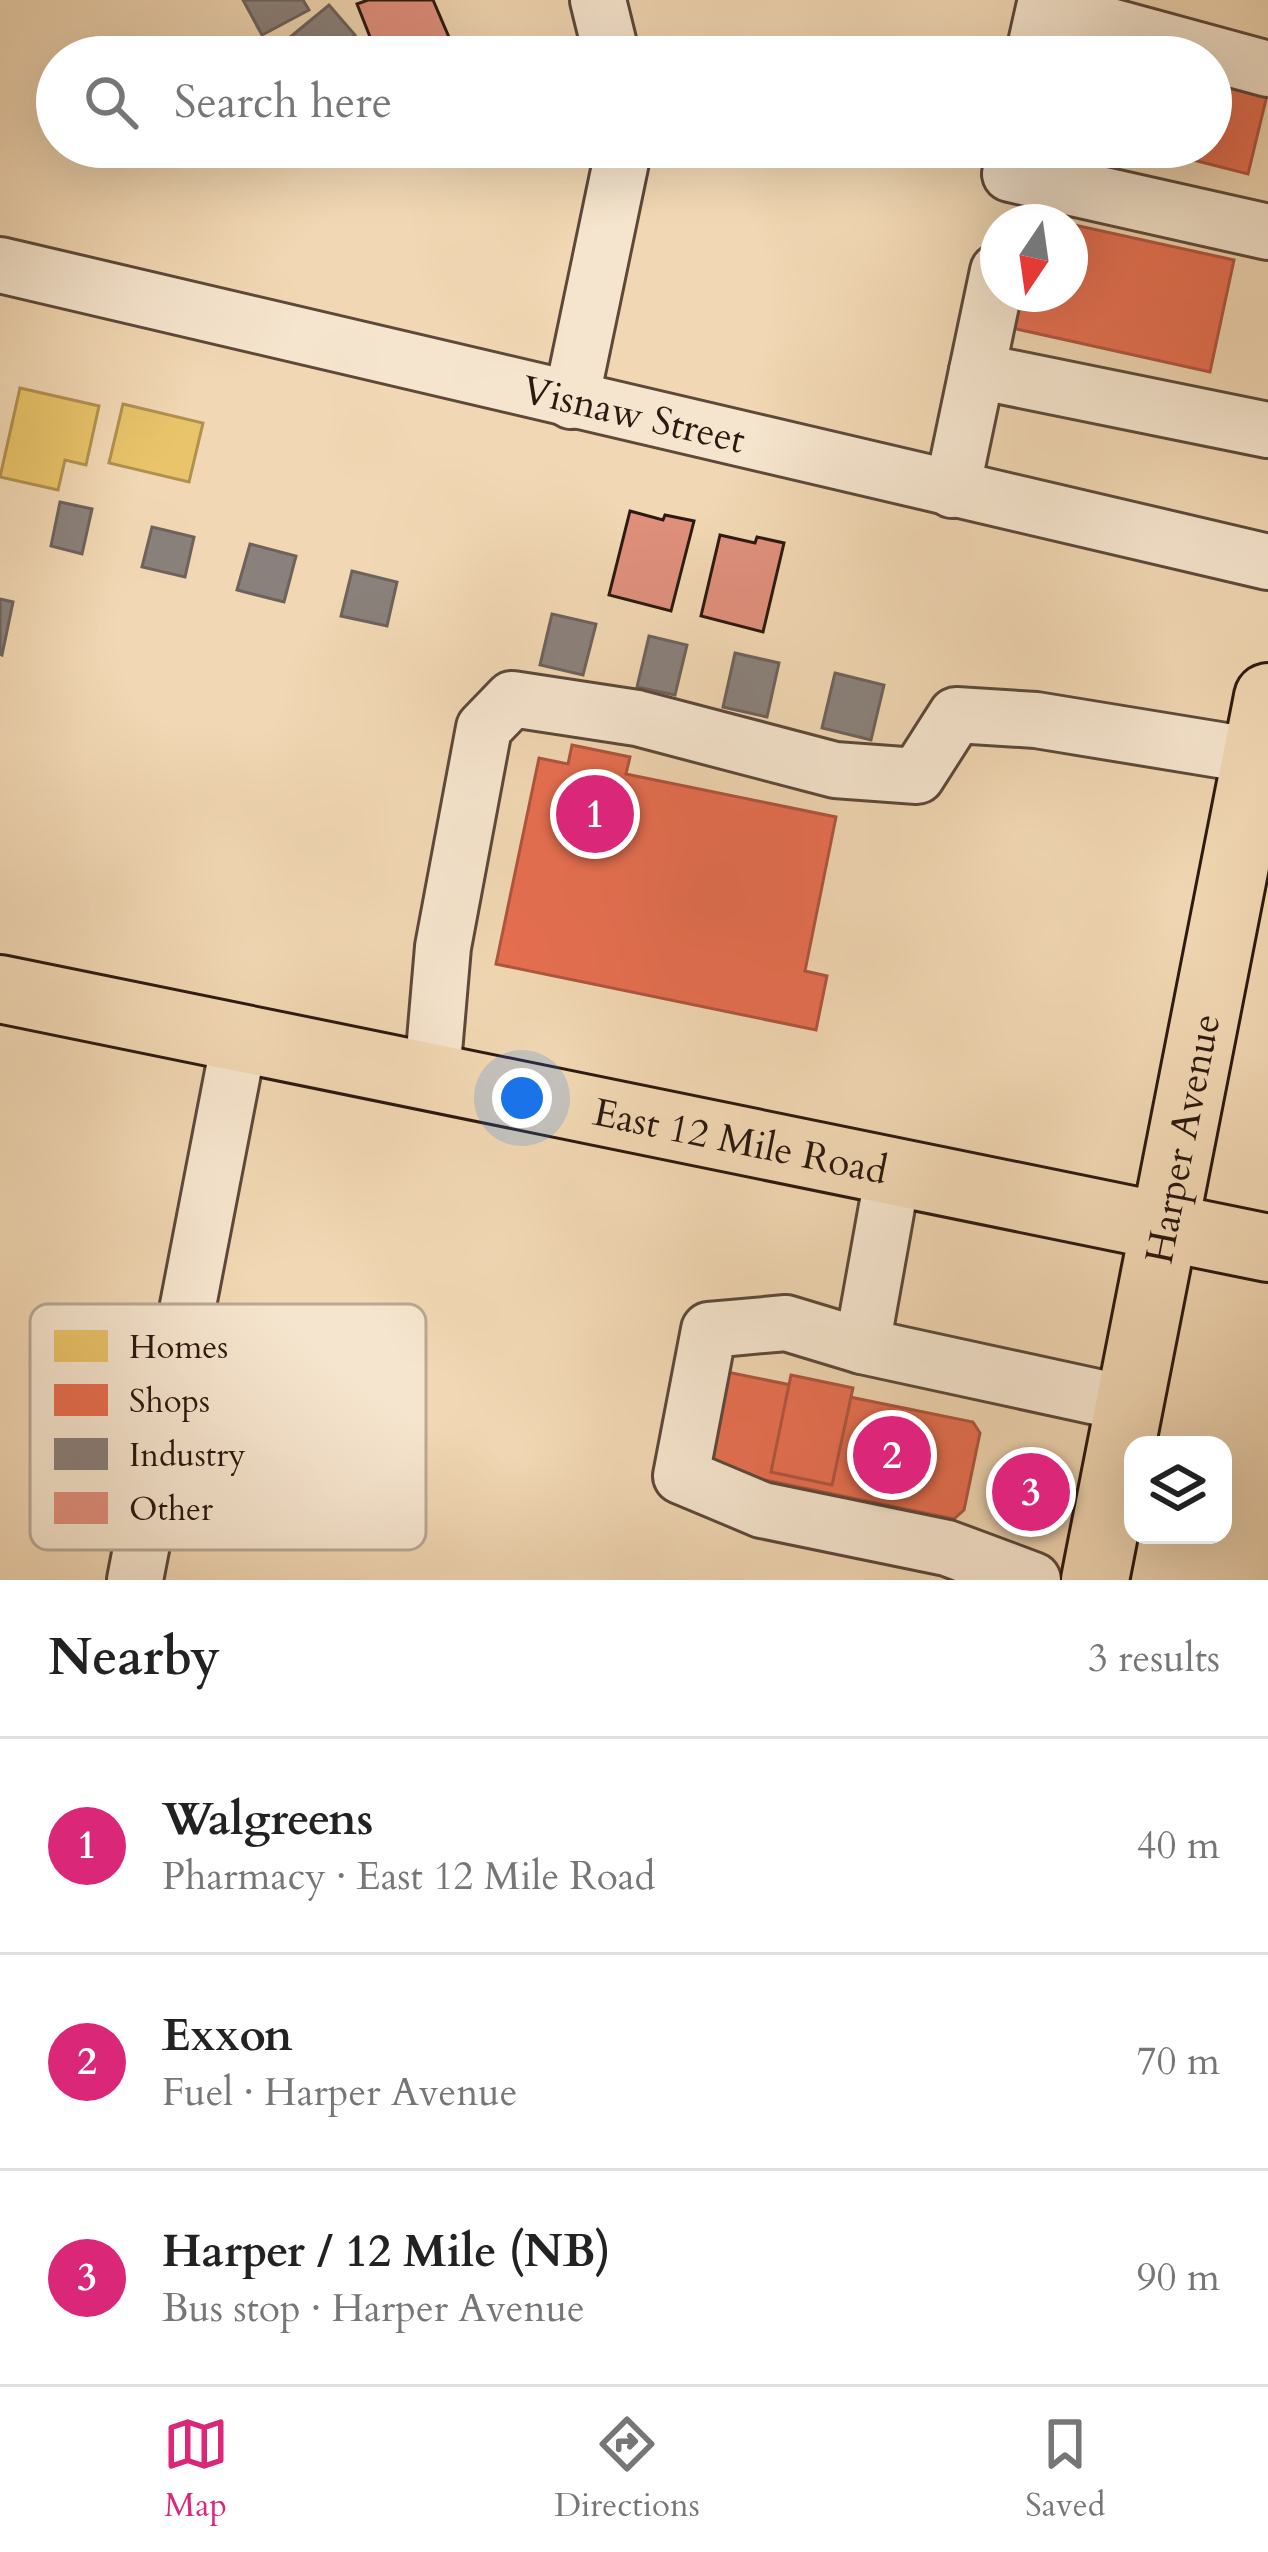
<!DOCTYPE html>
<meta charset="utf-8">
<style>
:root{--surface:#fff;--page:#f6f6f6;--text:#222;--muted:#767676;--line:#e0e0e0;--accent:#db2777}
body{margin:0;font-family:Cardo,serif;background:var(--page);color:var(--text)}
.controls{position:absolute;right:36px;bottom:36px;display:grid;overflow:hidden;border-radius:24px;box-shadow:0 12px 48px #0002}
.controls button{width:108px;height:108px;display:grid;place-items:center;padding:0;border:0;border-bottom:3px solid var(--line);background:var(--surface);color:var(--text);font:60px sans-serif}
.compass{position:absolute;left:980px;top:204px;width:108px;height:108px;border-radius:50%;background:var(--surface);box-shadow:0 12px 48px #0002;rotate:193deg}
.you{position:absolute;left:522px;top:1098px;width:42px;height:42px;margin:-30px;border:9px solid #fff;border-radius:50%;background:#1a73e8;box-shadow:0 0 0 18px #1a73e833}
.badge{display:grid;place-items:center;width:78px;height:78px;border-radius:50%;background:var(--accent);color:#fff;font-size:39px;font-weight:700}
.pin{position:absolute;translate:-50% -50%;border:6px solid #fff;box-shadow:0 3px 12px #0006}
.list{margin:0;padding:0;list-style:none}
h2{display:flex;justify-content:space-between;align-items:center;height:156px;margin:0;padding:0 48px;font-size:51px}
h2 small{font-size:39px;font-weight:400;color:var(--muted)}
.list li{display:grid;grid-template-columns:78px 1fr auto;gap:36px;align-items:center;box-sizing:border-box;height:216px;padding:0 48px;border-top:3px solid var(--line)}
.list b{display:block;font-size:45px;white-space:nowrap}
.list p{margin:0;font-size:39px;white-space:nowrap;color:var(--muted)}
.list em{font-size:39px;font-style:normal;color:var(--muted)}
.icon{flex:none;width:66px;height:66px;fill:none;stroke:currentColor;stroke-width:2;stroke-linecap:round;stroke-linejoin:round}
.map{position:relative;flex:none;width:1268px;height:1580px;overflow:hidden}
.search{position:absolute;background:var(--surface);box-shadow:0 12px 48px #0002;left:36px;right:36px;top:36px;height:132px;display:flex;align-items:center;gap:30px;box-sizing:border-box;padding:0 42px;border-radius:66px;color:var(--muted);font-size:45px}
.sheet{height:804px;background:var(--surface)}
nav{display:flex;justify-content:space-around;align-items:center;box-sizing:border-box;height:168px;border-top:3px solid var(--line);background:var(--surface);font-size:33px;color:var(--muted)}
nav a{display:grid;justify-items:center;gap:6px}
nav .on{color:var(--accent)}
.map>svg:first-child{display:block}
.homes{fill:#e9c46a;stroke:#b0914f;stroke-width:3}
.shops{fill:#e76f51;stroke:#af553e;stroke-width:3}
.industry{fill:#8a817c;stroke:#6e625c;stroke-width:3}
.building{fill:#e0907d;stroke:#2c1911;stroke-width:3}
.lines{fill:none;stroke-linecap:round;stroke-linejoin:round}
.minor-casing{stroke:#5d483a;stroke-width:60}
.major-casing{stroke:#2c1911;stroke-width:72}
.minor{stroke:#f6e5ce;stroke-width:54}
.major{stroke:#f1d7b3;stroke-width:66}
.labels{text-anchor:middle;stroke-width:12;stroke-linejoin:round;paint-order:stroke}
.street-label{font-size:39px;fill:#2c1911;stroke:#f6e5ce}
.key{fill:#f6e5ce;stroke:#b9a895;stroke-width:3}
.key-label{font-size:33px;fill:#2c1911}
</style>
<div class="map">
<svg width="1268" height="1580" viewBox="0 0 1268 1580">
<rect width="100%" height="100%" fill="#f1d7b3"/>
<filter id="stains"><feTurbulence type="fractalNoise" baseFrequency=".00167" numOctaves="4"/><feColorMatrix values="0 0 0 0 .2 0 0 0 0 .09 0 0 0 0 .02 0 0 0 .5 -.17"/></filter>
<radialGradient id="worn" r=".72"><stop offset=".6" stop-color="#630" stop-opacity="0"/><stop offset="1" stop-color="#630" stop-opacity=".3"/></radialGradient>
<g class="homes">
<path d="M20 388 99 406 86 465 65 460 58 490 0 477Z"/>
<path d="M123 404 203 423 189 482 109 463Z"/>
</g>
<g class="shops">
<path d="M1063 39 1133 57H1059Z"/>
<path d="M1211 77 1268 91 1248 174 1142 147H1211Z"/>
<path d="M1070 224 1234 260 1210 372 1003 326 1011 294H1070Z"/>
<path d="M572 745 630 757 626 774 836 817 805 971 827 976 816 1030 496 964 539 758 568 764Z"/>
<path d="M727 1372 973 1422 980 1433 964 1510 954 1519 708 1468Z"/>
<path d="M791 1375 853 1388 832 1485 771 1472Z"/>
</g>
<g class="industry">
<path d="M243 0H303L309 10 262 35Z"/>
<path d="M329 5 355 35 329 57H305L289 38Z"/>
<path d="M60 502 92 509 82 554 51 546Z"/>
<path d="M152 527 194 537 185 577 142 567Z"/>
<path d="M250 544 296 556 284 602 237 590Z"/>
<path d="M352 571 397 582 387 626 341 616Z"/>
<path d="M0 599 13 602 2 655 0 654Z"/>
<path d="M552 614 596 624 583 675 540 665Z"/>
<path d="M649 636 687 645 675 695 637 687Z"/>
<path d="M735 653 779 663 767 717 723 707Z"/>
<path d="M835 673 884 685 871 740 822 728Z"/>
</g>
<g class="building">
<path d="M368 0H433L454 49 434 57H378L357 4Z"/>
<path d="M630 511 663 520 665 515 694 521 671 611 609 595Z"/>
<path d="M720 535 755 543 757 537 784 543 763 632 701 616Z"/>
</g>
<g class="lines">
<g class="minor-casing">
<g id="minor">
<path d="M598 0 612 57"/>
<path d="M1033 57 1044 8 1268 69"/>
<path d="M1010 174 1268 232"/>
<path id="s1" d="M0 265 1268 562"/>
<path d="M977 371 1268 430"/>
<path d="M571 401 624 147"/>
<path d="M952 490 998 271"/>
<path d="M432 1075 443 947 484 728 512 699 637 718 835 770 917 776 956 715 1036 720 1256 756"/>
<path d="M893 1173 862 1346 1129 1404"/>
<path d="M862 1346 786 1323 709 1330 681 1476 762 1510 947 1548 1033 1580"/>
<path d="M135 1580 240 1036"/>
</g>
</g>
<g class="major-casing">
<g id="major">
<path id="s2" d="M0 989 1268 1248"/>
<path id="s3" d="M1095 1580 1268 697"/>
</g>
</g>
<use href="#minor" class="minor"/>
<use href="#major" class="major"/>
</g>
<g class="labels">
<g class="street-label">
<text dy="14" stroke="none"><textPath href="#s1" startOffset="651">Visnaw Street</textPath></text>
<text dy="14" stroke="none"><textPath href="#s3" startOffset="450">Harper Avenue</textPath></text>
<text dy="14" stroke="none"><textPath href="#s2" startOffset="756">East 12 Mile Road</textPath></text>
</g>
</g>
<rect x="30" y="1304" width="396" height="246" rx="18" class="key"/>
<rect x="54" y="1330" width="54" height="32" fill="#e9c46a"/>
<rect x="54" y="1384" width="54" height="32" fill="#e76f51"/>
<rect x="54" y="1438" width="54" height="32" fill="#8a817c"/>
<rect x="54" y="1492" width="54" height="32" fill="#e0907d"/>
<g class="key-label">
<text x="129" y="1358">Homes</text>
<text x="129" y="1412">Shops</text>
<text x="129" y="1466">Industry</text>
<text x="129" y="1520">Other</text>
</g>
<rect width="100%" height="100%" filter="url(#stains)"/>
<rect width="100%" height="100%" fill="url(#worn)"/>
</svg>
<div class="controls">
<button><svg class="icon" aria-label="layers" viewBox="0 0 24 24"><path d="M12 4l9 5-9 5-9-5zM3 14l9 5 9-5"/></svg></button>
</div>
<svg class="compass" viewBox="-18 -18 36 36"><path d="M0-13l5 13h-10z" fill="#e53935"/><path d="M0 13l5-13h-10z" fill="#767676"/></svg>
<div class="you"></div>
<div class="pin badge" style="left:595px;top:814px">1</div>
<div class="pin badge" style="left:892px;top:1455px">2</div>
<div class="pin badge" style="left:1031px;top:1492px">3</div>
<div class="search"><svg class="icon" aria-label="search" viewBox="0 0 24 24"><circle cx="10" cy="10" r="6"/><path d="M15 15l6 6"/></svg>Search here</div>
</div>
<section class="sheet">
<h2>Nearby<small>3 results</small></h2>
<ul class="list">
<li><span class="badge">1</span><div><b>Walgreens</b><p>Pharmacy · East 12 Mile Road</p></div><em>40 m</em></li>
<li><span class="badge">2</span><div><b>Exxon</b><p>Fuel · Harper Avenue</p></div><em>70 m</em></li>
<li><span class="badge">3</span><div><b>Harper / 12 Mile (NB)</b><p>Bus stop · Harper Avenue</p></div><em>90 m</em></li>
</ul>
</section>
<nav>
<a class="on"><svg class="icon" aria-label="map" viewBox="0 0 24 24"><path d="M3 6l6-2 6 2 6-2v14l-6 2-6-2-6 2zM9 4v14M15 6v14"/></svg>Map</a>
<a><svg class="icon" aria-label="directions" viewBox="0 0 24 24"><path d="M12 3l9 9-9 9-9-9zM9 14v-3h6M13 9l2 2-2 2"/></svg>Directions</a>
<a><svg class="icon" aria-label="saved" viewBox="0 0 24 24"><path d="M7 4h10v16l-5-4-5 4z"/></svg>Saved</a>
</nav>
